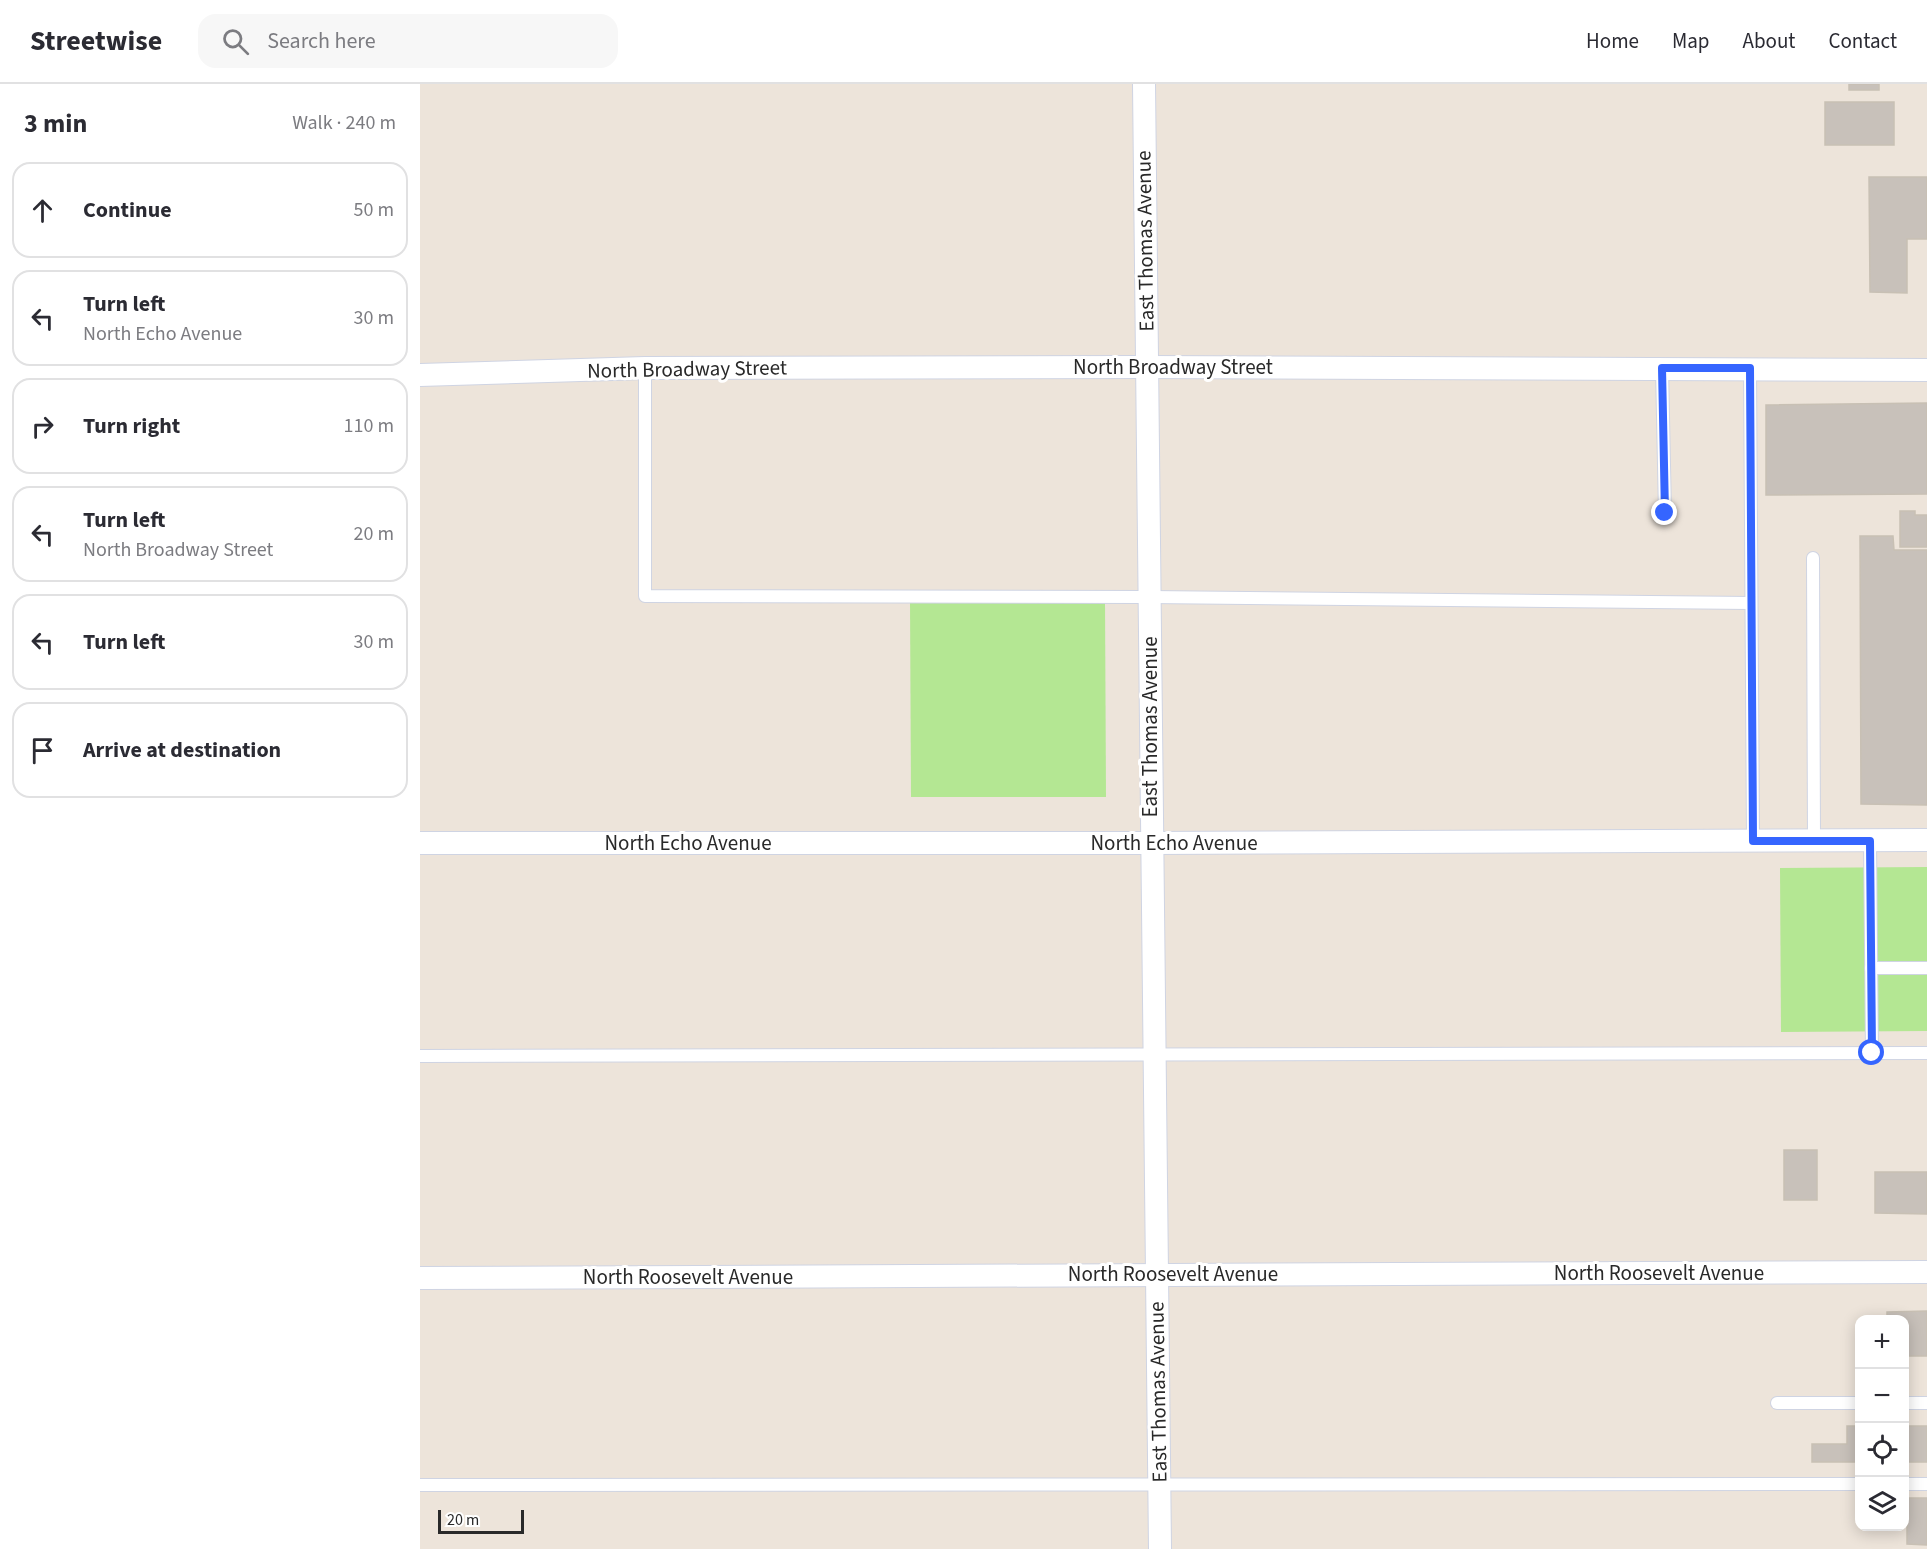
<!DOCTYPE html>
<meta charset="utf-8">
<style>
:root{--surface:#fff;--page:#f7f7f7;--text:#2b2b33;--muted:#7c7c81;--line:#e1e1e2}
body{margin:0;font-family:"Source Sans 3",sans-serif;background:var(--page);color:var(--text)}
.controls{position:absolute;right:18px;bottom:18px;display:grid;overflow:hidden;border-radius:12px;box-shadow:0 3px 15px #0003}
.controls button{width:54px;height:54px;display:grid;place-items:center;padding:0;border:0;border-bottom:2px solid var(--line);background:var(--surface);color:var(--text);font:30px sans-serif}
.scale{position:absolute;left:18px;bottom:15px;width:86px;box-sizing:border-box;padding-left:6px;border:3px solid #292929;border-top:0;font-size:16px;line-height:21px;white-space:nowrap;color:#292929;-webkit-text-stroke:4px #fff;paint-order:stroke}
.stop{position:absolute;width:18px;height:18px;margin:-14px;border:4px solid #3565ff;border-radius:50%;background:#fff}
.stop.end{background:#3565ff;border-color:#fff;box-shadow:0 2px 6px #0008}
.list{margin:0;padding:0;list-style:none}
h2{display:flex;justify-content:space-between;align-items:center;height:78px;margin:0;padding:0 24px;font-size:26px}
h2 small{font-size:20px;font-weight:400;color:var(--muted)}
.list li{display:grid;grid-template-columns:39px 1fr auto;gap:18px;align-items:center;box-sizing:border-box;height:96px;margin:0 12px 12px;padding:0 12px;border:2px solid var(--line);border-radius:18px}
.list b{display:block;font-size:22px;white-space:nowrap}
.list p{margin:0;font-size:20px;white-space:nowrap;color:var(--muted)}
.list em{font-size:20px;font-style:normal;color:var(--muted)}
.icon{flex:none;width:33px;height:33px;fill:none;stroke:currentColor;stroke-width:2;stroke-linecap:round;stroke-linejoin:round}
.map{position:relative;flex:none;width:1507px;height:1465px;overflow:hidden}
header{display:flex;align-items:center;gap:36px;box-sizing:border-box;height:84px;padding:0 30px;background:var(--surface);border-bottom:2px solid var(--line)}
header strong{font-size:28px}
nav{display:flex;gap:33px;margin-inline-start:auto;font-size:21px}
.search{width:420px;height:54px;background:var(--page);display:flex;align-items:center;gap:15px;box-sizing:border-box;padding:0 21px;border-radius:18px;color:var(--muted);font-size:22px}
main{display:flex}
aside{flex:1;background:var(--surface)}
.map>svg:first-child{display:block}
.green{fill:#b4e793}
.building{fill:#c8c1ba;stroke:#c8c0b4;stroke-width:1.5}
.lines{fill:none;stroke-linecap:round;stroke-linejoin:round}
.lane-casing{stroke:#cfd4e3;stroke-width:14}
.street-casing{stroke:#cfd4e3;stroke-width:24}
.lane{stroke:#fff;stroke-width:12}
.street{stroke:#fff;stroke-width:22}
.route{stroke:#3565ff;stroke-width:8}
.labels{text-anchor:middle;stroke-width:6;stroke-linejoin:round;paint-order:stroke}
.street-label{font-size:21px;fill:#292929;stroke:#fff}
</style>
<header>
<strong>Streetwise</strong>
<div class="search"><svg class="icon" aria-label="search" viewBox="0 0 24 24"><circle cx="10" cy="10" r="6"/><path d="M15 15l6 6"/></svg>Search here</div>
<nav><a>Home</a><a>Map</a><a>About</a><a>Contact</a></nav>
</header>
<main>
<aside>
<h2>3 min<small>Walk · 240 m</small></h2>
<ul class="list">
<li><svg class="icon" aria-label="ahead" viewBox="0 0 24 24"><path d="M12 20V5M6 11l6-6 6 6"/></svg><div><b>Continue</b></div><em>50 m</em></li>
<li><svg class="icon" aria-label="left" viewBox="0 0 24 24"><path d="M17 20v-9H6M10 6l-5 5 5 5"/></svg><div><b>Turn left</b><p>North Echo Avenue</p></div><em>30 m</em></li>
<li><svg class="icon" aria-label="right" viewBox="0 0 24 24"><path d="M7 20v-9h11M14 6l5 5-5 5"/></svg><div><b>Turn right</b></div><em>110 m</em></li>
<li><svg class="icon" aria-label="left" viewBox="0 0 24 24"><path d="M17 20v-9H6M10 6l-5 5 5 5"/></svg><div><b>Turn left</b><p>North Broadway Street</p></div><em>20 m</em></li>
<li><svg class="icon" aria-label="left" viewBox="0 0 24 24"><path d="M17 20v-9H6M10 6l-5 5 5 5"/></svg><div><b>Turn left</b></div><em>30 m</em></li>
<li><svg class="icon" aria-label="arrive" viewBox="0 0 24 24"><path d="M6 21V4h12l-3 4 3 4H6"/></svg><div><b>Arrive at destination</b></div></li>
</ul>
</aside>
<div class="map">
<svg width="1507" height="1465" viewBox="0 0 1507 1465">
<rect width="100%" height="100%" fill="#ede4da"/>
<g class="green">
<path d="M490 517H685L686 713H491Z"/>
<path d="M1507 783V947L1361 948 1360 784Z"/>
</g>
<g class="building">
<rect x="1429" y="0" width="30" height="6"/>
<rect x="1405" y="18" width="69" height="43"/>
<path d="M1449 93H1507V155H1487V209L1450 208Z"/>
<path d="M1507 319V410L1346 411V321Z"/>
<path d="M1480 427H1495V431H1507V463H1480Z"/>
<path d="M1440 452H1473L1474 466H1507V721L1441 720Z"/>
<rect x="1364" y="1066" width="33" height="50"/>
<path d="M1455 1088H1507V1130L1455 1129Z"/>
<path d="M1507 1227V1272H1484V1236H1467V1228Z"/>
<path d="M1427 1342H1440V1378H1392V1360H1427Z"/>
<rect x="1484" y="1342" width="23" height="36"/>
<path d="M1487 1414H1507V1461L1487 1460Z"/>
</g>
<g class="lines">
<g class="lane-casing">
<g id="lane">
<path d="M225 284V512L729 513 1331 519"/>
<path d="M1242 284 1245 429"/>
<path d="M1330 284 1333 757"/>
<path d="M1393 474 1394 757"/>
<path d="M1450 757 1452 969"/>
<path d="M1451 884H1507"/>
<path d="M0 972 1507 969"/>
<path d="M1357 1319H1440"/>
<path d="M1484 1319H1507"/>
<path d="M1484 1400H1507"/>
<path d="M0 1401 1440 1400"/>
</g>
</g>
<g class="street-casing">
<g id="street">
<path d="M724 0 740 1465"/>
<path d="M0 291 225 284 726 283 1507 286"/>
<path d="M0 759H731L1507 756"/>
<path d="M0 1194 1507 1188"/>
</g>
</g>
<use href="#lane" class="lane"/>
<use href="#street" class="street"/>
</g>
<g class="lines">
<path class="route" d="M1245 429 1242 284H1330L1333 757H1450L1452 969"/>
</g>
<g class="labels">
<g class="street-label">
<text transform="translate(725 157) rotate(-91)" y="7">East Thomas Avenue</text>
<text x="753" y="290">North Broadway Street</text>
<text transform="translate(267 285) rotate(-1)" y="7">North Broadway Street</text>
<text transform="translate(730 643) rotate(-90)" y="7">East Thomas Avenue</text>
<text x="268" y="766">North Echo Avenue</text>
<text x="754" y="766">North Echo Avenue</text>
<text x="1239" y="1196">North Roosevelt Avenue</text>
<text x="753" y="1197">North Roosevelt Avenue</text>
<text x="268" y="1200">North Roosevelt Avenue</text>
<text transform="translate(738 1308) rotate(-91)" y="7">East Thomas Avenue</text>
</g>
</g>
</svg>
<div class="controls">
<button>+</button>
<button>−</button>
<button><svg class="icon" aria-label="locate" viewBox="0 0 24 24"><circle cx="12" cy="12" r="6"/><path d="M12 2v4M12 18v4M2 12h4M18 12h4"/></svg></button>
<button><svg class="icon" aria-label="layers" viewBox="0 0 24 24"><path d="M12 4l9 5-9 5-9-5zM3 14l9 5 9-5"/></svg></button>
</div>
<div class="scale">20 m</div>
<div class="stop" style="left:1452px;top:969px"></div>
<div class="stop end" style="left:1245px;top:429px"></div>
</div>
</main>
